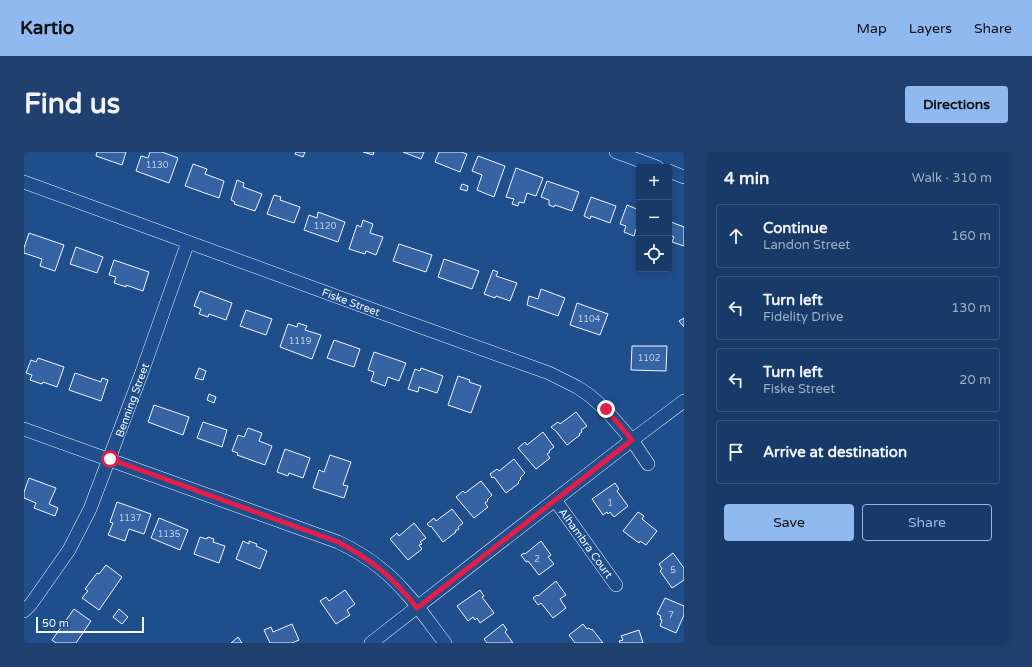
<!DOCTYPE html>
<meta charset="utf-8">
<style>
:root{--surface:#173a69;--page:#20416f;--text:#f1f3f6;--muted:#9eadc0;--line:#36547d;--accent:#90b9f0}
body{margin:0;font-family:"Varela Round",sans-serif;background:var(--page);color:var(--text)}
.controls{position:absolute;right:12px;top:12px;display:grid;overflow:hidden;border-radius:4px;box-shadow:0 2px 6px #0003}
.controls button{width:36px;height:36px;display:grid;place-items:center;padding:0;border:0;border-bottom:1px solid var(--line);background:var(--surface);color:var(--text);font:20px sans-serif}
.scale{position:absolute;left:12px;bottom:10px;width:108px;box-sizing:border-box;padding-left:4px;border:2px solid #f2f6ff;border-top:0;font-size:11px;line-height:14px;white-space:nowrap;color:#f2f6ff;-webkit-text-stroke:3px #1f4e8c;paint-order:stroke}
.stop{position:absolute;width:12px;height:12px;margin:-9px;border:3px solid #e11d48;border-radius:50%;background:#fff}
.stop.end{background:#e11d48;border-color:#fff;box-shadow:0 1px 4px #0008}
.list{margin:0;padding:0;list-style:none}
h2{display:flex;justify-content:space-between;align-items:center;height:52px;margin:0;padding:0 16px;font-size:17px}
h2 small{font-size:13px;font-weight:400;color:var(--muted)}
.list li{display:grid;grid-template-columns:26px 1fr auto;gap:12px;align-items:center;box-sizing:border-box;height:64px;margin:0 8px 8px;padding:0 8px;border:1px solid var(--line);border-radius:4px}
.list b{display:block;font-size:15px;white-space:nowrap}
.list p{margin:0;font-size:13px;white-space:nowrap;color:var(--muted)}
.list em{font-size:13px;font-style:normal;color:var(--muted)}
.actions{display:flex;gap:8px;padding:12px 16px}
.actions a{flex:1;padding:9px 0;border:1px solid var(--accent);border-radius:4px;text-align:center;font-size:14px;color:var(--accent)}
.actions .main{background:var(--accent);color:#111}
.icon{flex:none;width:22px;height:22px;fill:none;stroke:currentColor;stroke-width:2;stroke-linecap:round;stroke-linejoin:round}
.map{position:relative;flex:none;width:660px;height:491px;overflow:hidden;border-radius:4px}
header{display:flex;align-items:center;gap:24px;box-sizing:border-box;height:56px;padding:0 20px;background:var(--accent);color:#111}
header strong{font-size:19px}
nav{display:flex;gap:22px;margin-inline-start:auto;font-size:14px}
.intro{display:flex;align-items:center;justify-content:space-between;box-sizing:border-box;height:96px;padding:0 24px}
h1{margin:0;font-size:28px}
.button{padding:10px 18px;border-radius:4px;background:var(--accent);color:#111;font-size:14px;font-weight:700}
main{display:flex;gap:24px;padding:0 24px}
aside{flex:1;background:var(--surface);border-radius:4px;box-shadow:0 2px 6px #0003}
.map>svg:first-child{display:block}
.building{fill:#3563a3;stroke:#f2f6ff}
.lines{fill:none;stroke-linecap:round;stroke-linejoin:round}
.street-casing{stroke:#f2f6ff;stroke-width:14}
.street{stroke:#1f4e8c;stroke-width:13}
.route{stroke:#e11d48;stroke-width:5}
.labels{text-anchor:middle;stroke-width:3;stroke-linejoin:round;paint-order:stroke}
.number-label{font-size:9px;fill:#c3d1e8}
.street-label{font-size:11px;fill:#f2f6ff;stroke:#1f4e8c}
</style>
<header>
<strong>Kartio</strong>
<nav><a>Map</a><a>Layers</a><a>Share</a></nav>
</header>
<div class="intro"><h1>Find us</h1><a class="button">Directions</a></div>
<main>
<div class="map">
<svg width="660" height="491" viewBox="0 0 660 491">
<rect width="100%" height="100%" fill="#1f4e8c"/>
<g class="building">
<path d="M73 0H102L98 13 72 4Z"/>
<path d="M126 0H138L154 6 145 31 112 19 117 4 124 6Z"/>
<path d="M272 0H281L279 5 271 2Z"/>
<path d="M339 0H350L349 3Z"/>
<path d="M379 0H400L397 7Z"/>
<path d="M415 0H437L443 2 436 20 411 10Z"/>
<path d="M454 4 481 14 470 45 453 38 458 23 448 19Z"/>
<path d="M169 12 183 17 181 22 200 29 195 46 161 34Z"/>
<path d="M492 16 519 26 512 44 503 41 500 51 495 50 494 54 488 52 490 47 482 45Z"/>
<path d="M213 28 220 31 219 35 238 42 231 59 210 52 211 50 207 48Z"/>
<path d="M523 29 555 40 548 59 531 53 530 55 525 53V48L517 45Z"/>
<path d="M438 32 444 34 443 39 436 37Z"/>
<path d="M250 43 257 45 256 48 276 55 270 71 243 62Z"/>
<path d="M567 45 592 54 586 71 567 64 566 67 560 64Z"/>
<path d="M603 53 615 58V78L612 77 610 84 600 80 602 74 596 72Z"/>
<path d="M294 60 321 70 314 90 280 78 285 63 293 66Z"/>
<path d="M339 68 349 72 346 81 359 85 352 103 342 99 341 102 325 97 333 73 337 75Z"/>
<path d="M647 70 660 75V94L648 90 650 85 645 83V75Z"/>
<path d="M5 81 40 93 31 119 16 114 18 107 0 101V96Z"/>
<path d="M375 92 408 103 402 120 369 109Z"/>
<path d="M52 95 79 105 73 121 46 112Z"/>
<path d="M420 107 455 119 448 137 414 125Z"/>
<path d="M90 108 125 120 119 139 102 133V135L90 131 92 125 85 123Z"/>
<path d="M469 118 474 120 472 124 493 131 486 149 472 144 471 146 460 142Z"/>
<path d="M517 137 541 146 534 164 503 153 505 144 514 147Z"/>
<path d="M176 139 208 151 202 168 185 162 184 165 175 162 177 157 170 154Z"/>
<path d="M553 151 584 162 576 183 546 173Z"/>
<path d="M222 158 248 167 242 183 216 174Z"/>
<path d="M660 166V175L655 169Z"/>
<path d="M274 171 283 174 281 178 297 183 288 207 256 195 264 172 273 175Z"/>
<path d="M310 188 336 197 330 215 303 206Z"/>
<path d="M608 194H643L642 219 607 218Z"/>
<path d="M350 200 382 211 375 229 364 225 361 234 347 229 350 220 344 218Z"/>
<path d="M14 206 40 215 33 235 19 230 18 232 6 228 8 223 2 221 7 208 12 210Z"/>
<path d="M175 216 182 219 179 228 171 226Z"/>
<path d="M397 216 419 224 413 241 395 235 394 240 384 237 391 217 396 219Z"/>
<path d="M51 221 77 230 78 226 84 228 77 249 45 238Z"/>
<path d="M434 224 446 228 445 230 457 234 447 261 424 253Z"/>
<path d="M185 242 192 245 190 251 183 248Z"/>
<path d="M130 253 165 265 159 283 124 270Z"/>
<path d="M552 260 563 274 557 278 558 280 555 282 556 283 543 293 531 278H530L527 275 534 270 536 272Z"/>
<path d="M179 270 203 278 198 295 173 286Z"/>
<path d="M224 276 238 281 235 289 248 294 241 313 213 303 214 301 208 299 214 283 220 285Z"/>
<path d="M519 280 530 295 525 299 526 300 523 302 526 306 512 317 494 296 501 290 503 293Z"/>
<path d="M261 297 286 306 279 326 265 321 264 324 253 320Z"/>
<path d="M306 303 327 310 319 333 324 334 320 346 289 336 295 318 300 320Z"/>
<path d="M490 307 501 321 496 326 497 327 494 330 495 331 482 341 470 325 468 326 466 322 473 317 475 319Z"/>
<path d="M5 326 32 336 25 352 34 356 31 364 10 356 12 351 0 346V340Z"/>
<path d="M457 329 468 343 463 348 464 349 461 351 464 355 450 366 432 345 439 339 441 341Z"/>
<path d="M591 331 595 337 593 339 604 354 590 365 586 360 584 362 583 360 579 363 568 347Z"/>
<path d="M93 350 127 362 120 382 105 377 101 389 84 383 89 371 86 370Z"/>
<path d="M428 357 439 371 434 375 435 377 431 379 432 380 419 390 407 374 406 375 403 372 410 366 412 369Z"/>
<path d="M614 360 620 364 618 367 633 379 622 393 616 389 615 391 599 379Z"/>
<path d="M135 366 164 378 156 398 127 386Z"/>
<path d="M390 371 402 386 396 390 398 392 395 393 398 397 384 408 366 387 373 381 375 384Z"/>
<path d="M176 385 183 387 184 385 190 387 189 390 201 394 195 411 170 402Z"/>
<path d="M219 389 225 392V389L233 392 232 394 243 399 236 417 212 407Z"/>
<path d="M517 389 527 403 524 405 530 412 515 423 504 409 502 410 497 403 500 401 501 402Z"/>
<path d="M649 401 660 416V428L648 436 636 419 638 417 635 412Z"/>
<path d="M82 413 98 425 75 458 58 446 64 439 61 437 73 421 75 422Z"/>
<path d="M532 429 542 443 536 447 542 456 529 466 517 451 514 453 509 446 513 443 514 444Z"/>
<path d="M321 438 331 452 323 458 326 463 312 472 296 449 302 445 305 449Z"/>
<path d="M456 438 460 444 458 445 470 461 456 471 453 466 451 468 449 465 444 469 433 454Z"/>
<path d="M641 446 660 454V463L652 481 636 474 638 468 636 467 637 464 633 462Z"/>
<path d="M50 457 67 469 52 491H32L28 488Z"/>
<path d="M95 457 104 465 98 472 89 465Z"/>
<path d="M268 472 275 488 268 491H246L240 478 247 475 249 480Z"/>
<path d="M479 472 483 478 481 480 489 491H463L460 487Z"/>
<path d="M559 472 563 477 565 476 567 478 568 477 579 491H551L545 483Z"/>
<path d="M615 478 619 491H596L595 489 599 488 597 484Z"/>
<path d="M214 485 218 491H207Z"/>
</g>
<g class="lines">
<g class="street-casing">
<g id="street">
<path d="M592 0 633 15"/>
<path d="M645 19 660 25"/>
<path d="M0 30 358 161 525 221 553 235 565 243 581 257 608 288 624 312"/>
<path d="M0 277 314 390C329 397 343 405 356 416 382 436 401 465 421 491"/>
<path d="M531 348 592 433"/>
<path d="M0 459 7 452 45 398 66 357 118 220 164 90"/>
<path d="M347 491 608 288 660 249"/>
</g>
</g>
<use href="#street" class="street"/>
</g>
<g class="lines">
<path class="route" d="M86 307 314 390C349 409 368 424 393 456L608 288 582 257"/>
</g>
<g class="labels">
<g class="number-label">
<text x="133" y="16">1130</text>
<text x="301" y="77">1120</text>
<text x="565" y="170">1104</text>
<text x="276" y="192">1119</text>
<text x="625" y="209">1102</text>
<text x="586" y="354">1</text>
<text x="106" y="369">1137</text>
<text x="145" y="385">1135</text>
<text x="513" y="410">2</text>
<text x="649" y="421">5</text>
<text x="647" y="466">7</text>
</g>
<g class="street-label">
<text transform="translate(327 150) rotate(20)" y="4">Fiske Street</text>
<text transform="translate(108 248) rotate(-70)" y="4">Benning Street</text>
<text transform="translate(562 391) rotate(54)" y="4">Alhambra Court</text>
</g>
</g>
</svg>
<div class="controls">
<button>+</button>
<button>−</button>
<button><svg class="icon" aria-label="locate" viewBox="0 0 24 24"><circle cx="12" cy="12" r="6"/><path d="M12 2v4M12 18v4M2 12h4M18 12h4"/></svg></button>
</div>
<div class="scale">50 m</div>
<div class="stop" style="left:86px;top:307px"></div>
<div class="stop end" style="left:582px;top:257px"></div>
</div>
<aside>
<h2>4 min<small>Walk · 310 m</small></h2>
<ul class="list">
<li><svg class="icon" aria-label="ahead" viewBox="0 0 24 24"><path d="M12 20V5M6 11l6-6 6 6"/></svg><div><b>Continue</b><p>Landon Street</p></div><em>160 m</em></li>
<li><svg class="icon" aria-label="left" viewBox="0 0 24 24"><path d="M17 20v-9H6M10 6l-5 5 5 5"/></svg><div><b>Turn left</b><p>Fidelity Drive</p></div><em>130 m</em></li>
<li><svg class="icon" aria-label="left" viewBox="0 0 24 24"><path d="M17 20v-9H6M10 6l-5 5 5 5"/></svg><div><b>Turn left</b><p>Fiske Street</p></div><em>20 m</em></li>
<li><svg class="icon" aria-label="arrive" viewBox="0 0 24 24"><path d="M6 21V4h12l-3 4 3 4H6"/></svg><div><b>Arrive at destination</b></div></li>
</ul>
<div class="actions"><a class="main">Save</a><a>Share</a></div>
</aside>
</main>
